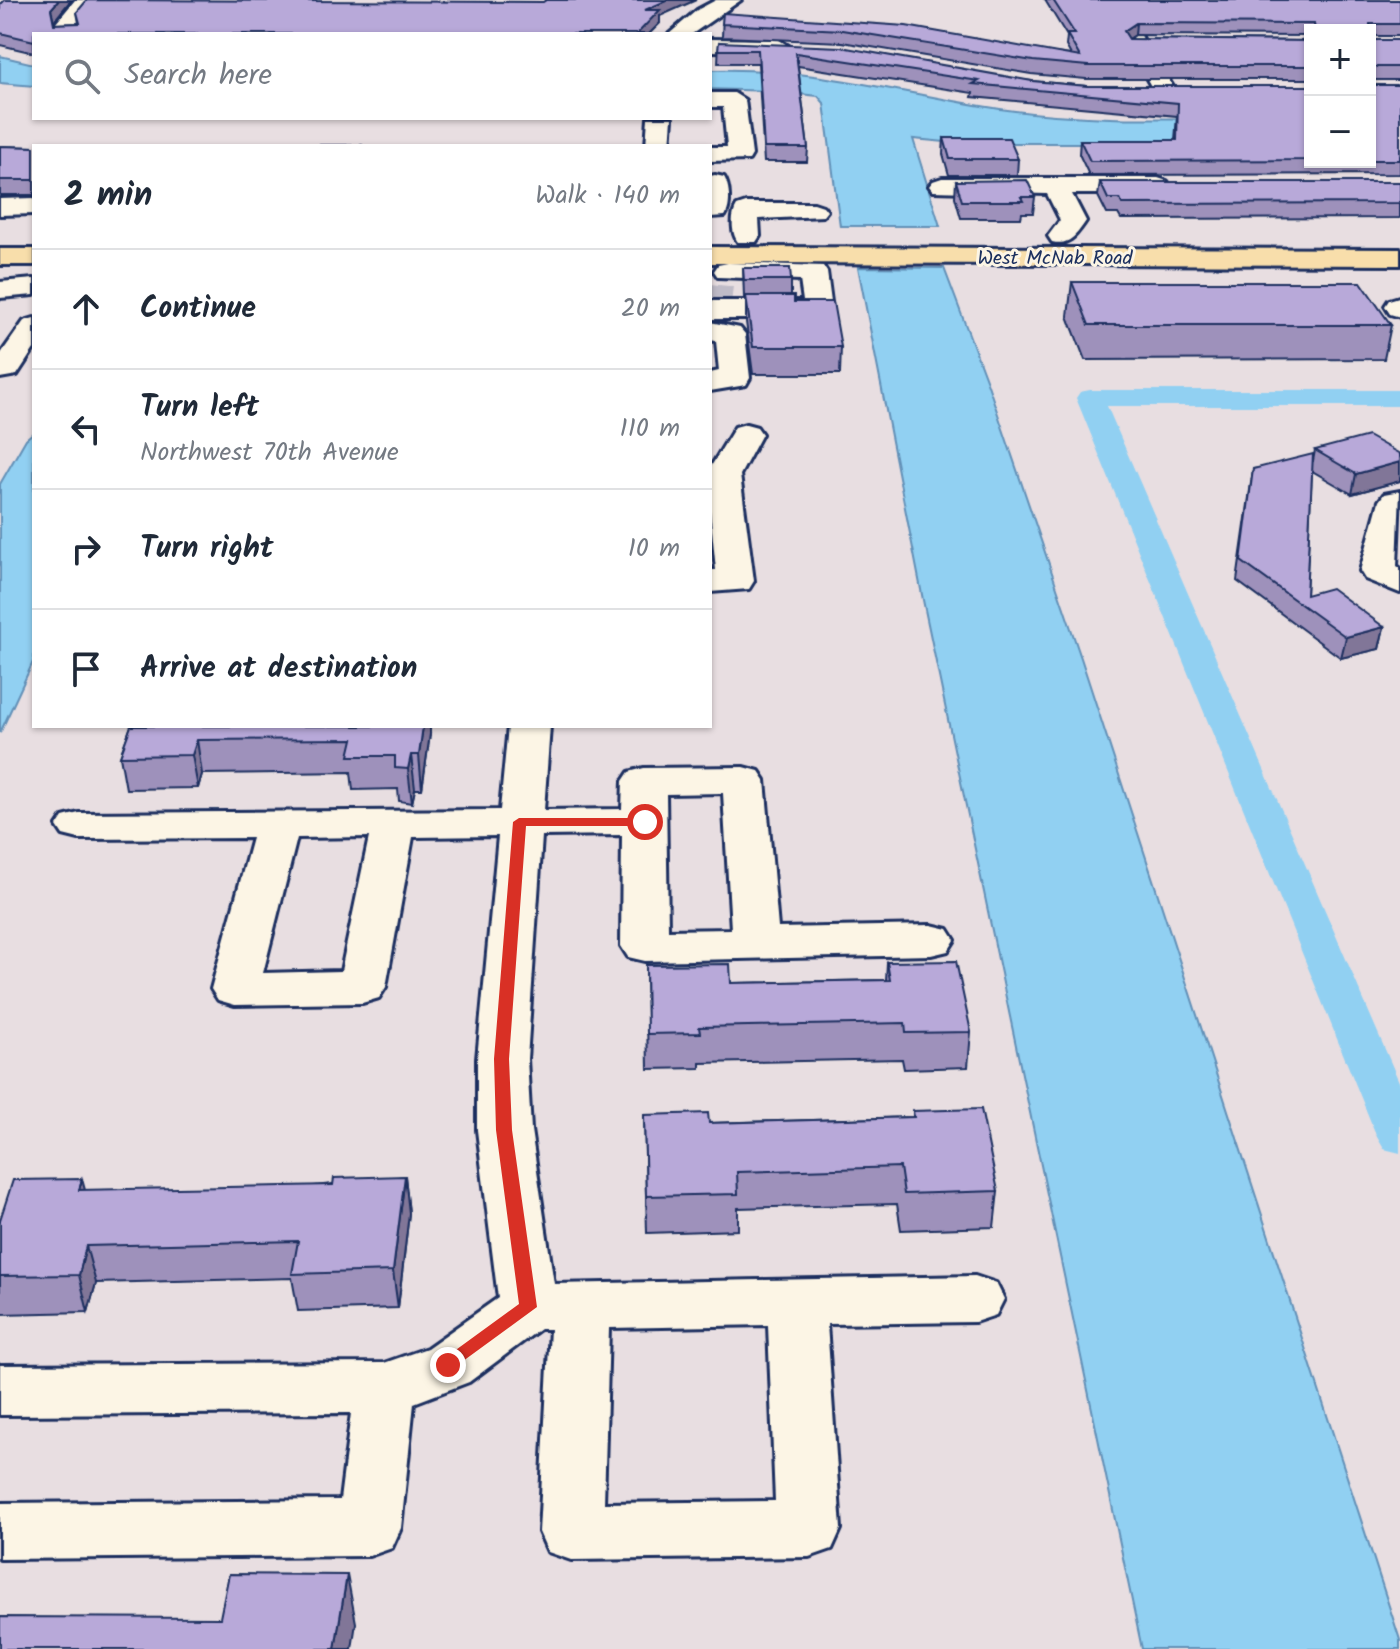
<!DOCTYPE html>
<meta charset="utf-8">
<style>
:root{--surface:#fff;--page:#f6f6f7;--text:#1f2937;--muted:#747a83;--line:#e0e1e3}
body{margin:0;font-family:Kalam,sans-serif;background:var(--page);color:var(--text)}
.controls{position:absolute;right:24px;top:24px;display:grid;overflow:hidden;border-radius:0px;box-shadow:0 2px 6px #0004}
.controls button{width:72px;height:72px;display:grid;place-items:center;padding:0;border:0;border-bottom:2px solid var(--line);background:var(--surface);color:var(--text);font:40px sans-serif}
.stop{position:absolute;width:24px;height:24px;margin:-18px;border:6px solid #d93025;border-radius:50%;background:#fff}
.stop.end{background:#d93025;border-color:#fff;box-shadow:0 2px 8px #0008}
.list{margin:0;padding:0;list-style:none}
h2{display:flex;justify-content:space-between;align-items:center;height:104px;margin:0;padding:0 32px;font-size:34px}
h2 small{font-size:26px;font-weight:400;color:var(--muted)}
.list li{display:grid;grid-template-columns:52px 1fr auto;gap:24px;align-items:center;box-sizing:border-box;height:120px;padding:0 32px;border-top:2px solid var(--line)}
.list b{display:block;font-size:30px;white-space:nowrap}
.list p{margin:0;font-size:26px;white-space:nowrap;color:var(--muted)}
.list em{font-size:26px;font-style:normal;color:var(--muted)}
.icon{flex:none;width:44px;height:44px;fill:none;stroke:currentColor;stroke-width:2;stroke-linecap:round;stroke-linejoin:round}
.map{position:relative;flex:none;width:1400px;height:1649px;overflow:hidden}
.search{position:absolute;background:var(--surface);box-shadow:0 2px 6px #0004;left:32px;top:32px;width:680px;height:88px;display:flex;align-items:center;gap:20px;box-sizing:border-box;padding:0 28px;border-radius:0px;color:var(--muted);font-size:30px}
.panel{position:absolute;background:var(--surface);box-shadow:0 2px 6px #0004;left:32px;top:144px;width:680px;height:584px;border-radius:0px}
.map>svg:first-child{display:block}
.water{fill:#91d0f2;stroke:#6290b7;stroke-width:2}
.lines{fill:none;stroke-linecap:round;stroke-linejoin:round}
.canal{fill:#91d0f2;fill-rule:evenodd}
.minor-tunnel{stroke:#bfbbc7;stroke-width:28;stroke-dasharray:28 14;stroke-linecap:butt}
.minor-casing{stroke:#1b2f5e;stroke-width:6}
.major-casing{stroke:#1b2f5e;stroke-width:6}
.minor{fill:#fcf5e5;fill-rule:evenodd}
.major{fill:#f8deab;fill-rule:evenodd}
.wall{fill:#9e91bb;stroke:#1b2f5e;stroke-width:2}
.shaded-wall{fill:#817698;stroke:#1b2f5e;stroke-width:2}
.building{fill:#b8a9d9;stroke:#1b2f5e;stroke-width:2}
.route{fill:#d93025}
.labels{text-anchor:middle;stroke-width:6;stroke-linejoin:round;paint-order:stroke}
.far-street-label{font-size:20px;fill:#1b2f5e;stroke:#fcf5e5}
</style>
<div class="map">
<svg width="1400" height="1649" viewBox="0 0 1400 1649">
<rect width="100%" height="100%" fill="#e8dee1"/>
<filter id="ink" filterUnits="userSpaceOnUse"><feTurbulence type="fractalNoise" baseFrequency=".0125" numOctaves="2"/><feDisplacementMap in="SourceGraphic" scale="16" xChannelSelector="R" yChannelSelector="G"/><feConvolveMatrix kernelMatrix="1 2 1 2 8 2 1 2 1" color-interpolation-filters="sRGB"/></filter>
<g filter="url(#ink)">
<g class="water">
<path d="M0 56 34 64V86L0 83Z"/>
<path d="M710 70C808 66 904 94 1000 109 1101 124 1207 117 1310 117V143H956L913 139 940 226H840L824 103 818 96 771 91 710 89Z"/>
<path d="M858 267 944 268 987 382 1081 658 1400 1640V1649H1142L923 600Z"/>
<path d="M34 432V660L0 733V484L26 439Z"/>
</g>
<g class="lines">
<path class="canal" d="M1090 390H1400V406H1107L1400 1084V1153L1384 1149 1377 1137 1076 398 1080 392Z"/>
<path class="minor-tunnel" d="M717 304 719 285"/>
<g class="minor-casing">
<g id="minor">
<path d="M75 0H95L76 24 80 34H58L56 23Z"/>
<path d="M716 0H741L692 34H669L697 10Z"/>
<path d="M1102 0H1122L1120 2 1175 90 1172 95H1156Z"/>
<path d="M710 39 779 40 789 46 779 52 710 51Z"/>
<path d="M710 93H734L745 100 752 155 749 160 710 161V147H727L723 107H710Z"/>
<path d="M648 118H672L670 146H646Z"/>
<path d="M715 175 724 177C730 186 731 207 725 216L710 217V176Z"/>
<path d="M942 178H1158L1167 181 1171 186 1167 191 1158 194H1072L1086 221C1076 235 1070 246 1052 242L1048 236 1060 220 1047 194 933 191 929 186 933 181Z"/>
<path d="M34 198V214L0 215V199Z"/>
<path d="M746 203H814L823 206 827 211 823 216 759 219 760 236 756 242H738C731 233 731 215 737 206Z"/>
<path d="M728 263 823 266 827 272 832 310 828 316 818 319H710V301H803L800 280 718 277 714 271 718 265Z"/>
<path d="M34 279V295L0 298V282Z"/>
<path d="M1399 297 1400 298V317L1390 314 1385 306 1389 300Z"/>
<path d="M34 318V349L17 375 0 378V355L24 321Z"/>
<path d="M710 322 740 328 745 334 750 378 746 385 710 391V373L719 371 716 341 710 340Z"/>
<path d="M746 424 757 427 762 434 740 475 754 581 749 589 710 592V570H716L710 510V468L735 427Z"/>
<path d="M1400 491 1397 566 1400 568V593L1365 579 1360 571 1379 501 1384 494Z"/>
<path d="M508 726H550L544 810 622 809 623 781 629 772 644 768 744 767 759 771 765 780 778 928 931 925 948 929 955 940 948 951 931 955 645 961 628 957 621 946 622 835 542 836 527 1059 531 1130 554 1284 975 1276 996 1283 1004 1299 996 1315 975 1322 827 1324 841 1529 832 1549 809 1557 571 1560 548 1552 539 1532 550 1329H540L469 1382 414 1403 401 1528 392 1548 369 1556 0 1559V1503L340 1500 351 1413 0 1415V1365L384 1363 427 1348 498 1298 477 1130V1059L498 836 413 837 386 987 379 998 362 1003 235 1005 218 1000 211 989 252 838 79 839 63 835 57 826 63 817 79 813 500 810ZM723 793 731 929 668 930 666 794ZM369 837 341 971 263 973 297 838ZM768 1325 775 1501 604 1503 609 1328Z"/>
</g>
</g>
<g class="major-casing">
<g id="major">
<path d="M710 247 1400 249V265L710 263Z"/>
<rect x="0" y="249" width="34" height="16"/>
</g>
</g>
<use href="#minor" class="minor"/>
<use href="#major" class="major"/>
</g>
<g class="wall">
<path d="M5 0H71L54 21V24L79 23 77 12 248 1 660 16V23L649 34H34V53L0 45V5Z"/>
<path d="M1045 0H1400V36H1370V40H1400V80H1370V85H1400V174L1089 175 1079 154 1080 140H1175L1177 116 972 97 973 93 798 66 808 148 807 162H764L758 63H718L719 42 1032 81 1087 86H1310V162H1370V30H1310V36L1135 35 1130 39 1310 41V79H1086L1031 74 842 42 722 37 723 13 1071 55 1066 46 1067 36Z"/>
<path d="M944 138 1018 159 1017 175H949L943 154Z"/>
<path d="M0 146 34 147V195H0Z"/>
<path d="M956 181 1035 197 1033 213H1022L1021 218H961L955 197Z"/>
<path d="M1100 182H1400V218L1121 219 1118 214H1107L1098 196Z"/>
<path d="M743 268 791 280V296L794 302 841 347 840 374H753L746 322V298H744Z"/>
<path d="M1072 282 1391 325 1384 359 1085 360 1068 316Z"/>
<path d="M1315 450 1400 454V481L1352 494 1312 471 1306 595 1384 627 1379 649 1341 658 1237 581 1253 469 1313 461Z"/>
<path d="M131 726 430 734 422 789H415L412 803 399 801 398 789 353 790 351 772 202 774 198 788 126 789 120 756Z"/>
<path d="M887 962 971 1032 968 1067 904 1069 902 1059 700 1063V1068L648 1069 646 965 731 983 886 980Z"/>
<path d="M913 1111 998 1191 994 1227 901 1230 897 1204 738 1208V1230L647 1233 644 1115 709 1123 913 1117Z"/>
<path d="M405 1176 409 1213 398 1308 298 1311 292 1278 96 1283 88 1312 0 1314V1220Z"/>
</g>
<g class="shaded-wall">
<path d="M59 0H71L54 21 51 9Z"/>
<path d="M668 0H696L660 16V23L649 34H637L645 10Z"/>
<path d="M1136 23 1135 35 1122 43 1124 31Z"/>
<path d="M1400 462V481L1352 494 1356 474Z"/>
<path d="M1384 627 1379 649 1341 658 1346 637Z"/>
<path d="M423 726H430V734L422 789 419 755Z"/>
<path d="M197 740 202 774 198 788 192 755Z"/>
<path d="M411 755 415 789 412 803 408 769Z"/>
<path d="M405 1176 409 1213 398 1308 393 1271Z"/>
<path d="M82 1179 92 1216 79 1190Z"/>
<path d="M86 1246 96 1283 88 1312 79 1275Z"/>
<path d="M347 1575 356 1623 352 1649H335Z"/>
</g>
<g class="building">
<path d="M5 0H59L51 9 54 24 80 23 77 12 87 0 543 2 546 0H668L645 10H660L637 34H34V41L0 33V5Z"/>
<path d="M1053 0H1400V24H1370V40H1400V67H1370V85H1400V160H1370V30H1315L1314 24 1136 23 1124 31 1129 39 1310 41V66H1088L1033 61 842 30 722 24 723 13 906 26 1080 57 1067 34H1075Z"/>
<path d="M719 42 841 47 1032 81 1087 86H1310V160L1090 161 1080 140H1177L1178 103 973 84 979 81 796 53 808 148H764L758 50H718Z"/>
<path d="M944 138H1009L1018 159H950Z"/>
<path d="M282 145H362V146Z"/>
<path d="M0 146 34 147V180H0Z"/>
<path d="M1027 180 1035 197H1021L1023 201H962L956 181Z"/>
<path d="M1100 182H1400V203L1122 204 1120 199H1108Z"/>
<path d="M743 268H790L791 280H744Z"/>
<path d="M1072 282H1361L1391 325H1089Z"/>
<path d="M746 296H794V302H833L841 347H753Z"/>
<path d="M1368 436 1400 454V462L1356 474 1315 450Z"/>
<path d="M1313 454 1306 595 1331 588 1384 627 1346 637 1241 561 1253 469Z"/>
<path d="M131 726H423L419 755H411L408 769 395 768V756H349L353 739 197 740 192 755 120 756Z"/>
<path d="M956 961 971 1032 906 1033 905 1023 699 1027 700 1033 647 1034 646 965 730 964 731 983 890 980 887 962Z"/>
<path d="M981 1109 998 1191 904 1194 900 1167 737 1172 738 1194 646 1196 644 1115 708 1113 709 1123 914 1117 913 1111Z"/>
<path d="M405 1176 393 1271 292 1274 298 1241 86 1246 79 1275 0 1276V1220L13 1180 82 1179 79 1190 333 1185 334 1178Z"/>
<path d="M229 1574 347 1575 335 1649H0V1617L220 1618Z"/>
</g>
</g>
<path class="route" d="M519 818H645L651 822 645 826H526L509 1059 512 1130 537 1307 448 1372 439 1365 442 1360 519 1304 496 1130 494 1059 513 822Z"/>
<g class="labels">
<g class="far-street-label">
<text x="1055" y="264">West McNab Road</text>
</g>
</g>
</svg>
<div class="controls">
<button>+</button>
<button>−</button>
</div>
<div class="stop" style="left:645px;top:822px"></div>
<div class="stop end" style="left:448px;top:1365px"></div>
<div class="search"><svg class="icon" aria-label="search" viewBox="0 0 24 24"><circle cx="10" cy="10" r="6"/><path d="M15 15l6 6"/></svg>Search here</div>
<section class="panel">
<h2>2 min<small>Walk · 140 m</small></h2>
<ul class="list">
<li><svg class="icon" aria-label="ahead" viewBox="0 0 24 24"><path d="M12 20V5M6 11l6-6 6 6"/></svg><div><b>Continue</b></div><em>20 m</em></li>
<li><svg class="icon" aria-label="left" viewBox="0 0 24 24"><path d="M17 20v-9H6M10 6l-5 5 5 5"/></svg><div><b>Turn left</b><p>Northwest 70th Avenue</p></div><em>110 m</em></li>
<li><svg class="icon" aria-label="right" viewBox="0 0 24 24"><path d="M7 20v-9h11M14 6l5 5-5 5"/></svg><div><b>Turn right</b></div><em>10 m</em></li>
<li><svg class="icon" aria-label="arrive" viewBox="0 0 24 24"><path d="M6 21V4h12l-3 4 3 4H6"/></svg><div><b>Arrive at destination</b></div></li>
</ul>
</section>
</div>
